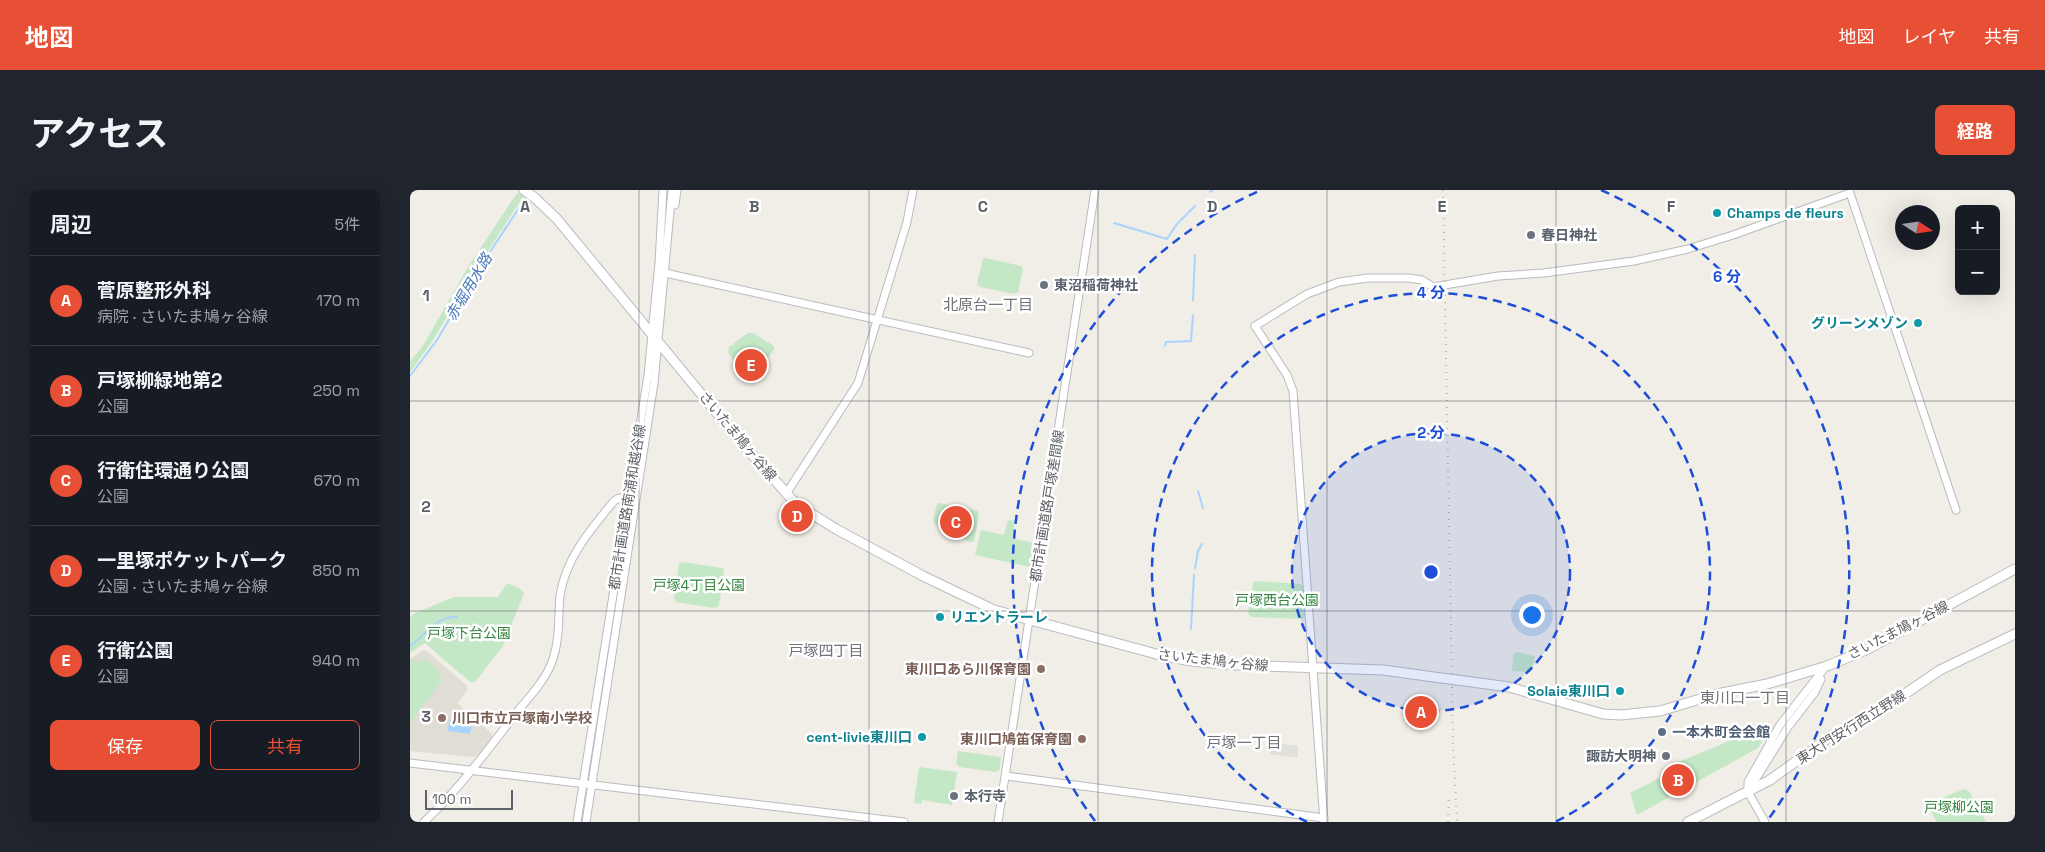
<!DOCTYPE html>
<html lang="ja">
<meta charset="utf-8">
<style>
:root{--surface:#171b24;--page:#20242c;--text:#f1f3f6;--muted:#9ea1a6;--line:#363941;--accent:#e75035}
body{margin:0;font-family:"Space Grotesk","Noto Sans JP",sans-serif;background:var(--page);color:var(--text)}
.controls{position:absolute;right:15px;top:15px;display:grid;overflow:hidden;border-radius:8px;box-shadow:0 5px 20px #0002}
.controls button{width:45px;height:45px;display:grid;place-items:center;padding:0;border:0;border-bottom:1px solid var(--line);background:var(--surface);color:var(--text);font:25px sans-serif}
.compass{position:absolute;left:1485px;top:15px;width:45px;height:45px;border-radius:50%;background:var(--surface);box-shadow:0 5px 20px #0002;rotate:102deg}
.scale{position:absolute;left:15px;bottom:12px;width:88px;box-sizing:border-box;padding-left:5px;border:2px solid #5e6166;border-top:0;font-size:14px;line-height:18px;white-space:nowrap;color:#5e6166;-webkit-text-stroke:4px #fff;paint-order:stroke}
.you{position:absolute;left:1121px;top:424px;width:18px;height:18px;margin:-12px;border:4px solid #fff;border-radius:50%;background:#1a73e8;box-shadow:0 0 0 8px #1a73e833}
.badge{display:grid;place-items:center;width:32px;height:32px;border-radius:50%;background:var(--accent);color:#fff;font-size:16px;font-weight:700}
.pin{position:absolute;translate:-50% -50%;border:2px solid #fff;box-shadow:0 1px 5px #0006}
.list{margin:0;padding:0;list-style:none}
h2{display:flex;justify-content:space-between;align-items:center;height:65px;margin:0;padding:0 20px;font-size:21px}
h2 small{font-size:16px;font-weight:400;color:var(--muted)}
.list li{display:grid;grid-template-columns:32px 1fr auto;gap:15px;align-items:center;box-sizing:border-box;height:90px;padding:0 20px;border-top:1px solid var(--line)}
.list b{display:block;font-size:19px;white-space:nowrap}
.list p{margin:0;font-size:16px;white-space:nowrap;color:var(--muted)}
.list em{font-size:16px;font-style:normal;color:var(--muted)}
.actions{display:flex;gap:10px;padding:15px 20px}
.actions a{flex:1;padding:11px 0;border:1px solid var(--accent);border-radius:8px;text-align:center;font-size:18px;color:var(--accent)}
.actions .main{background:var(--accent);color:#fff}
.map{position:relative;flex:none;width:1605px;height:632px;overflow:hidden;border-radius:8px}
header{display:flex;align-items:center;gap:30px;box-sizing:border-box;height:70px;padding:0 25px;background:var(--accent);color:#fff}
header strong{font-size:24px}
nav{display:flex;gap:28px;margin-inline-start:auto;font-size:18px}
.intro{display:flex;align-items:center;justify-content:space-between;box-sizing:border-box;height:120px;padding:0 30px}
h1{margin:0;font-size:35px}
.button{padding:12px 22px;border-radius:8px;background:var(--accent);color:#fff;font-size:18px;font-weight:700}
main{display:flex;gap:30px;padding:0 30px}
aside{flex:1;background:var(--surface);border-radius:8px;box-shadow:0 5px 20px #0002}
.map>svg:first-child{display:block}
.industrial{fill:#e2e0db}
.education{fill:#e0ded4}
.green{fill:#c4e7c6}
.water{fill:#a9d3fe}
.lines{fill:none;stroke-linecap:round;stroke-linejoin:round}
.stream{stroke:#a9d3fe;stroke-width:2}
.tertiary-casing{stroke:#b9bbc0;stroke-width:9}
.secondary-casing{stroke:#babcc2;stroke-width:11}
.tertiary{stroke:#fff;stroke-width:7}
.secondary{stroke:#fff;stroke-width:9}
.rail{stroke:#b5b5b6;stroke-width:2;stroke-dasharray:1 6;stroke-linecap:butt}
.secondary-bridge-casing{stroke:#babcc2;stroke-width:11;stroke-linecap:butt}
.secondary-bridge{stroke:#fff;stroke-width:9}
.grid{fill:none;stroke:#5e6166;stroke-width:1;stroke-opacity:0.55}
.ring{fill:none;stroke:#1d4ed8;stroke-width:2.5;stroke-dasharray:9 6}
.culture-dot{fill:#0f9aa8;stroke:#fff;stroke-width:2}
.worship-dot{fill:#6b7280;stroke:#fff;stroke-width:2}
.education-dot{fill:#8d6e63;stroke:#fff;stroke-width:2}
.service-dot{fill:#5c6f8a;stroke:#fff;stroke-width:2}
.labels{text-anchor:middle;stroke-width:5;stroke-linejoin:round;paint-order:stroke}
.culture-label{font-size:14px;font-weight:bold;fill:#0d838f;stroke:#fff;text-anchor:end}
.worship-label{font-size:14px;font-weight:bold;fill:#5b616d;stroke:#fff;text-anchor:start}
.street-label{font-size:14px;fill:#5e6166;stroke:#fff}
.park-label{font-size:14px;fill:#368540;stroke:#fff}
.education-label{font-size:14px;font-weight:bold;fill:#785e54;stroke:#fff;text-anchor:end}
.service-label{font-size:14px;font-weight:bold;fill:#4e5e75;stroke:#fff;text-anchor:start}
.water-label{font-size:15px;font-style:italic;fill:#4777b9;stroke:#fff}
.neighbourhood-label{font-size:15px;fill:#6f7378;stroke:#fff}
.grid-label{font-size:16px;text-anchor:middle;font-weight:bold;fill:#5e6166;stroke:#fff;stroke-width:5;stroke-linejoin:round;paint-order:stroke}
.centre{fill:#1d4ed8;stroke:#fff;stroke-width:2.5}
.ring-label{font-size:15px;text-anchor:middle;font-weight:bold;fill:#1d4ed8;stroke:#fff;stroke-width:5;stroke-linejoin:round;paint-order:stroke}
</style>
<header>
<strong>地図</strong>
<nav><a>地図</a><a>レイヤ</a><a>共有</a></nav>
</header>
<div class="intro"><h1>アクセス</h1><a class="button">経路</a></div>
<main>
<aside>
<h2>周辺<small>5件</small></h2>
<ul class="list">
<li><span class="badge">A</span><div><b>菅原整形外科</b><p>病院 · さいたま鳩ヶ谷線</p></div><em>170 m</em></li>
<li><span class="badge">B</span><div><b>戸塚柳緑地第2</b><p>公園</p></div><em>250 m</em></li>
<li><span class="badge">C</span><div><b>行衛住環通り公園</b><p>公園</p></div><em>670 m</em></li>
<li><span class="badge">D</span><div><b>一里塚ポケットパーク</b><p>公園 · さいたま鳩ヶ谷線</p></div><em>850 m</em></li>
<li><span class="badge">E</span><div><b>行衛公園</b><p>公園</p></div><em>940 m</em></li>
</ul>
<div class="actions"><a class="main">保存</a><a>共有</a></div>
</aside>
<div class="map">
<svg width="1605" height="632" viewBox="0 0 1605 632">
<rect width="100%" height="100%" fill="#f0eee6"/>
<path class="industrial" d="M862 552 888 556V568L860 564Z"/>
<path class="education" d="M13 460 17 461 57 496V501L47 513 82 544V549L70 564 63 567 0 561V469Z"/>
<g class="green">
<path d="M107 3 115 4 59 90 23 150 0 182V172L14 154 58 77Z"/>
<path d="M575 68 611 76 613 79 608 102 604 104 570 97 567 94 573 69Z"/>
<path d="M338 143H343L364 156V160L342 189 339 188 318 163 319 157Z"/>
<path d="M529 313 568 321 569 324 564 352H559L525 334 523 330 527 314Z"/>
<path d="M598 330 605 331 602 348 624 353 620 377 565 365 571 340 594 345Z"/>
<path d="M272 372 312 378 314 380 309 416 304 418 266 412 264 408 269 373Z"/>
<path d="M845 391 890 394 894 397 896 426 892 429 841 427 838 423 843 393Z"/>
<path d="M97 393 109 398 114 403 93 456 65 492H60L15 453 0 463V427L5 423 44 407H88Z"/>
<path d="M1106 462 1125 466 1121 482 1102 481 1103 465Z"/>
<path d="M5 469 9 473 14 469 29 480 31 491 0 533V473Z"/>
<path d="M1355 547 1348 558 1227 625 1220 603 1271 577 1269 572 1326 548Z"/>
<path d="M548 561 591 567 590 579 586 582 549 577 546 573Z"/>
<path d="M509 577 547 582 542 615 512 610 511 614 504 613Z"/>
<path d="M1554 599 1559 601 1576 632H1527L1519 618 1520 613Z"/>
</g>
<path class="water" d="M39 529 62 532 60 544 38 541Z"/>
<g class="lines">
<g class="stream">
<path d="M800 2 803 0"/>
<path d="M704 33 757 49 767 34 785 16"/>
<path d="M783 110 785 65"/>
<path d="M755 156 756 152 781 151 783 125"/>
<path d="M0 186 27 150 68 80 117 6"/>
<path d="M788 301 793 318"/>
<path d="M785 378 788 361 792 354"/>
<path d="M781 439 784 385"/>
<path d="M0 456C16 445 26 426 47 427"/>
</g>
<g class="tertiary-casing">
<g id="tertiary">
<path d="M265 15 267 0"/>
<path d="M255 83 619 163"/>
<path d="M376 304 448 193 497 32 503 0"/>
<path d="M0 573 494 632"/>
<path d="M596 586 914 628"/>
<path d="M1339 600 1378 537 1405 502 1411 489"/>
<path d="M14 632C49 599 77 561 107 522 120 506 136 490 143 469 150 448 148 427 150 406 155 369 181 339 204 311L209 308 219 309"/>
<path d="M167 632 238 185 249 73 253 0"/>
<path d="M176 632 244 193 262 0"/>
<path d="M588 632 685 0"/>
<path d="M914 632 883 201 877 185 845 136 897 104 929 92 958 88H998L1012 90 1023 97 1088 86 1134 83 1224 71 1278 59 1323 45 1440 3 1546 320"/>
<path d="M1355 632 1338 602V592L1370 535 1416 476"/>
</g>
</g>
<g class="secondary-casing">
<g id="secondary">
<path d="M114 0 125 8 147 29 329 250 386 314 426 339 513 386 584 420 750 465 781 471 827 475 973 480 1031 488"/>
<path d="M1047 490 1099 497 1193 524 1211 525 1250 521 1307 504 1357 494 1417 476 1456 460 1605 379"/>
<path d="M1278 632 1360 590 1421 546 1486 510 1530 480 1605 444"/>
</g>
</g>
<use href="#tertiary" class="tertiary"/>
<use href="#secondary" class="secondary"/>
<g class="rail">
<path d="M1033 0 1043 553 1047 632"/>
<path d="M1038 632 1039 605"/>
</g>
<g class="secondary-bridge-casing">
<path id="secondary-bridge" d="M1031 488 1047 490"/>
</g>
<use href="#secondary-bridge" class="secondary-bridge"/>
</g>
<path class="grid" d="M229 0V632M459 0V632M688 0V632M917 0V632M1146 0V632M1376 0V632M0 211H1605M0 421H1605"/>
<circle cx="1021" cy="382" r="139" fill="#1d4ed8" fill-opacity=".12"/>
<g class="ring">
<circle cx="1021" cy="382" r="139"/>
<path d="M897 632A279 279 0 1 1 1145 632"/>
<path d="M685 631A418 418 0 0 1 851 0M1191 0A418 418 0 0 1 1357 631"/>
</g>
<g class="culture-dot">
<circle cx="1307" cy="23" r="5"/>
<circle cx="1508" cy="133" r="5"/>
<circle cx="530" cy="427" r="5"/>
<circle cx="1210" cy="501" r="5"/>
<circle cx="512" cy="547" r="5"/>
</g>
<g class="worship-dot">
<circle cx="1121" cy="45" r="5"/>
<circle cx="634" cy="95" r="5"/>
<circle cx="1256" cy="566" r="5"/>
<circle cx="544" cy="606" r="5"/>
</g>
<g class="education-dot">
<circle cx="631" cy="479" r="5"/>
<circle cx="32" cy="528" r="5"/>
<circle cx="672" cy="549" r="5"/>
</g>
<circle class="service-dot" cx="1252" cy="542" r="5"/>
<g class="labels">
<g class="culture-label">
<text x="1317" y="28" text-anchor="start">Champs de fleurs</text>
<text x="1498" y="138">グリーンメゾン</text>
<text x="540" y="432" text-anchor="start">リエントラーレ</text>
<text x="1200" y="506">Solaie東川口</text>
<text x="502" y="552">cent-livie東川口</text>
</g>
<g class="worship-label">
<text x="1131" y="50">春日神社</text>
<text x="644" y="100">東沼稲荷神社</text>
<text x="1246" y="571" text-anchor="end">諏訪大明神</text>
<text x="554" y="611">本行寺</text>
</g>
<g class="street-label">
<text transform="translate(328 246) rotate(50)" y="5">さいたま鳩ヶ谷線</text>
<text transform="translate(637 316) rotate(-81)" y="5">都市計画道路戸塚差間線</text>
<text transform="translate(217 317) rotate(-81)" y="5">都市計画道路南浦和越谷線</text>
<text transform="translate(1488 440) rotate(-27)" y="5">さいたま鳩ヶ谷線</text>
<text transform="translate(803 470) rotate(6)" y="5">さいたま鳩ヶ谷線</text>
<text transform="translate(1441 537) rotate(-32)" y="5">東大門安行西立野線</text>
</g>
<g class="park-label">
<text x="289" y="400">戸塚4丁目公園</text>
<text x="867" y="415">戸塚西台公園</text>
<text x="59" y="448">戸塚下台公園</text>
<text x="1549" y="622">戸塚柳公園</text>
</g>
<g class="education-label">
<text x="621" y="484">東川口あら川保育園</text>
<text x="42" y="533" text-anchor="start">川口市立戸塚南小学校</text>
<text x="662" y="554">東川口鳩笛保育園</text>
</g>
<g class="service-label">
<text x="1262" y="547">一本木町会会館</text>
</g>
<g class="water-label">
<text transform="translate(59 97) rotate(-59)" y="5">赤堀用水路</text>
</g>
<g class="neighbourhood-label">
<text x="578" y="120">北原台一丁目</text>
<text x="416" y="466">戸塚四丁目</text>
<text x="1335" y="513">東川口一丁目</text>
<text x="834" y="558">戸塚一丁目</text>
</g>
</g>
<g class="grid-label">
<text x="115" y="22">A</text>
<text x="344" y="22">B</text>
<text x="573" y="22">C</text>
<text x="802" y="22">D</text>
<text x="1032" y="22">E</text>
<text x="1261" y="22">F</text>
<text x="16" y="111">1</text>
<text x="16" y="322">2</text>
<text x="16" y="532">3</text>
</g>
<circle cx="1021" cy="382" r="8" class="centre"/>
<g class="ring-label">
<text x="1317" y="92">6 分</text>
<text x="1021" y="108">4 分</text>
<text x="1021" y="248">2 分</text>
</g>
</svg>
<div class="controls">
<button>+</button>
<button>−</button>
</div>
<svg class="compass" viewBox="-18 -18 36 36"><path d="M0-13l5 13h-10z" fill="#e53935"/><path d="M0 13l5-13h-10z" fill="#9ea1a6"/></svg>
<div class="scale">100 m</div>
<div class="you"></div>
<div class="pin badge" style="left:1011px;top:522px">A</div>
<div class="pin badge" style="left:1268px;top:590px">B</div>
<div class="pin badge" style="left:546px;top:332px">C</div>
<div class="pin badge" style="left:387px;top:326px">D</div>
<div class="pin badge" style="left:341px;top:175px">E</div>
</div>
</main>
